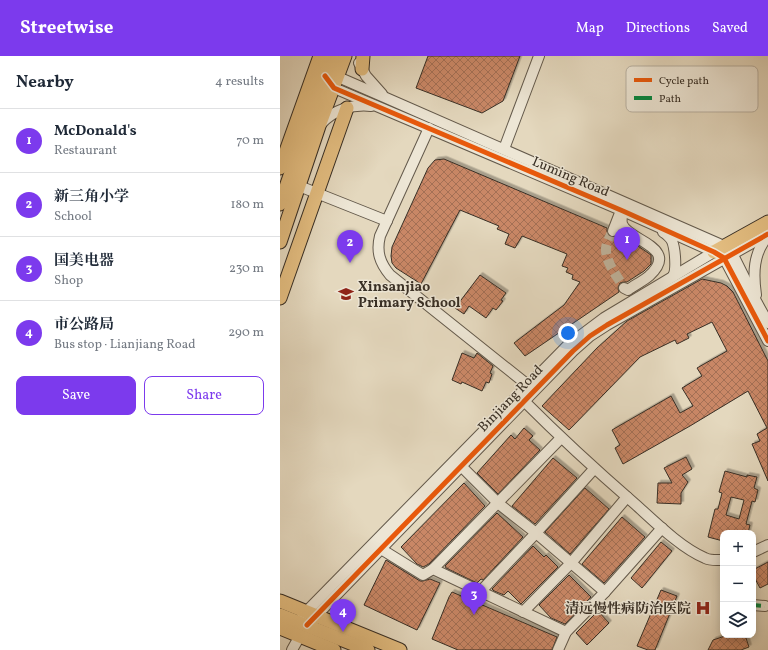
<!DOCTYPE html>
<meta charset="utf-8">
<style>
:root{--surface:#fff;--page:#f6f6f7;--text:#1f2937;--muted:#747a83;--line:#e0e1e3;--accent:#7c3aed}
body{margin:0;font-family:Vollkorn,"Noto Serif SC",serif;background:var(--page);color:var(--text)}
.controls{position:absolute;right:12px;bottom:12px;display:grid;overflow:hidden;border-radius:8px;box-shadow:0 2px 10px #0003}
.controls button{width:36px;height:36px;display:grid;place-items:center;padding:0;border:0;border-bottom:1px solid var(--line);background:var(--surface);color:var(--text);font:20px sans-serif}
.you{position:absolute;left:288px;top:277px;width:14px;height:14px;margin:-10px;border:3px solid #fff;border-radius:50%;background:#1a73e8;box-shadow:0 0 0 6px #1a73e833}
.badge{display:grid;place-items:center;width:26px;height:26px;border-radius:50%;background:var(--accent);color:#fff;font-size:13px;font-weight:700}
.pin{position:absolute;translate:-50% -33px;filter:drop-shadow(0 1px 2px #0008)}
.pin::after{content:'';position:absolute;top:21px;width:14px;height:12px;background:inherit;clip-path:polygon(0 0,100% 0,50% 100%)}
.list{margin:0;padding:0;list-style:none}
h2{display:flex;justify-content:space-between;align-items:center;height:52px;margin:0;padding:0 16px;font-size:17px}
h2 small{font-size:13px;font-weight:400;color:var(--muted)}
.list li{display:grid;grid-template-columns:26px 1fr auto;gap:12px;align-items:center;box-sizing:border-box;height:64px;padding:0 16px;border-top:1px solid var(--line)}
.list b{display:block;font-size:15px;white-space:nowrap}
.list p{margin:0;font-size:13px;white-space:nowrap;color:var(--muted)}
.list em{font-size:13px;font-style:normal;color:var(--muted)}
.actions{display:flex;gap:8px;padding:12px 16px}
.actions a{flex:1;padding:9px 0;border:1px solid var(--accent);border-radius:8px;text-align:center;font-size:14px;color:var(--accent)}
.actions .main{background:var(--accent);color:#fff}
.icon{flex:none;width:22px;height:22px;fill:none;stroke:currentColor;stroke-width:2;stroke-linecap:round;stroke-linejoin:round}
.map{position:relative;flex:none;width:488px;height:594px;overflow:hidden}
header{display:flex;align-items:center;gap:24px;box-sizing:border-box;height:56px;padding:0 20px;background:var(--accent);color:#fff}
header strong{font-size:19px}
nav{display:flex;gap:22px;margin-inline-start:auto;font-size:14px}
main{display:flex}
aside{flex:1;background:var(--surface)}
.map>svg:first-child{display:block}
.building{fill:url(#building-cross-hatch);stroke:#382f25;fill-rule:evenodd;filter:url(#shadow)}
.lines{fill:none;stroke-linecap:round;stroke-linejoin:round}
.minor-tunnel{stroke:#c2b69f;stroke-width:10;stroke-dasharray:10 5;stroke-linecap:butt}
.minor-casing{stroke:#63594b;stroke-width:12}
.major-casing{stroke:#382f25;stroke-width:15}
.minor{stroke:#ede6d5;stroke-width:10}
.major{stroke:#e2bc7f;stroke-width:13}
.quiet{stroke:#00873e;stroke-width:4;stroke-dasharray:8 4;stroke-linecap:butt}
.cycleway-casing{stroke:#ede6d5;stroke-width:8}
.cycleway{stroke:#e8590c;stroke-width:5}
.labels{text-anchor:middle;stroke-width:3;stroke-linejoin:round;paint-order:stroke}
.street-label{font-size:14px;fill:#382f25;stroke:#ede6d5}
.poi-label{font-size:14px;font-weight:bold;fill:#382f25;stroke:#ede6d5;text-anchor:start}
.key{fill:#ede6d5;stroke:#b7afa0;stroke-width:1}
.key-label{font-size:11px;fill:#382f25}
</style>
<header>
<strong>Streetwise</strong>
<nav><a>Map</a><a>Directions</a><a>Saved</a></nav>
</header>
<main>
<aside>
<h2>Nearby<small>4 results</small></h2>
<ul class="list">
<li><span class="badge">1</span><div><b>McDonald's</b><p>Restaurant</p></div><em>70 m</em></li>
<li><span class="badge">2</span><div><b>新三角小学</b><p>School</p></div><em>180 m</em></li>
<li><span class="badge">3</span><div><b>国美电器</b><p>Shop</p></div><em>230 m</em></li>
<li><span class="badge">4</span><div><b>市公路局</b><p>Bus stop · Lianjiang Road</p></div><em>290 m</em></li>
</ul>
<div class="actions"><a class="main">Save</a><a>Share</a></div>
</aside>
<div class="map">
<svg width="488" height="594" viewBox="0 0 488 594">
<defs>
<pattern id="building-cross-hatch" width="8" height="8" patternUnits="userSpaceOnUse"><rect width="8" height="8" fill="#c98766"/><path d="M0 0l8 8M0 8l8-8" fill="none" stroke="#a46f54"/></pattern>
<filter id="shadow"><feDropShadow dx="2.5" dy="-2.5" stdDeviation="0" flood-color="#0004"/></filter>
</defs>
<rect width="100%" height="100%" fill="#e4d8be"/>
<filter id="stains"><feTurbulence type="fractalNoise" baseFrequency=".005" numOctaves="4"/><feColorMatrix values="0 0 0 0 .2 0 0 0 0 .09 0 0 0 0 .02 0 0 0 .5 -.17"/></filter>
<radialGradient id="worn" r=".72"><stop offset=".6" stop-color="#630" stop-opacity="0"/><stop offset="1" stop-color="#630" stop-opacity=".3"/></radialGradient>
<g class="building">
<path d="M148 0H240L223 45 202 57 136 32Z"/>
<path d="M164 103 327 172V176L330 181H334L339 177 342 179 371 199V208L364 215 347 226H344L340 227 338 232 339 236 245 300 234 287 284 249 300 226 292 223 293 219 286 216 288 212 282 210 287 198 242 180 235 192 225 188 229 178 217 173 219 170 180 154 141 228 116 212 112 207 111 200 112 191 148 112 155 104Z"/>
<path d="M200 219 226 237 221 244 223 245 216 254 213 252 206 262 189 250 184 258 175 252Z"/>
<path d="M422 223 441 227 447 230 453 236 488 305V425L472 388 480 385 477 378 487 372 468 335 410 370 343 408 335 392 340 389 332 374 391 340 400 357 413 350 402 332 422 320 417 312 447 295 432 266 407 278 409 282 397 288 395 284 360 301 289 374 262 350 317 292 347 265Z"/>
<path d="M182 297 194 302 197 297 213 310 210 317 212 318 209 327 206 326 202 335 182 326 181 328 172 324Z"/>
<path d="M244 372 253 380 249 384 260 394 218 438 197 417 231 379 235 383Z"/>
<path d="M406 401 412 413 402 419 408 426 401 437V448L377 447 378 427H392L384 412Z"/>
<path d="M273 402 297 422 255 468 232 450Z"/>
<path d="M445 415 467 421V419L477 421 474 432 478 434 475 446 472 445 466 468 470 469 468 477H443V485L428 481 435 453H438L442 437 439 436ZM451 441 464 444 459 463 446 459Z"/>
<path d="M184 427 205 450 149 508 143 511 137 508 121 491Z"/>
<path d="M305 432 329 453 290 498 265 476Z"/>
<path d="M217 457 243 481 203 524 201 523 197 527 166 512 165 510Z"/>
<path d="M342 461 365 481 324 527 302 508Z"/>
<path d="M381 486 392 495 362 532 351 522Z"/>
<path d="M253 490 264 501 266 499 278 511 241 548 228 535 224 539 214 535 212 533Z"/>
<path d="M106 504 140 525H143L150 523 160 527 137 574 84 549Z"/>
<path d="M488 506V528L480 532 473 519V514Z"/>
<path d="M289 519 311 541 285 568 271 562 259 549Z"/>
<path d="M381 534 397 540 375 594H368L357 590Z"/>
<path d="M172 536 277 581 272 594H178L152 583 169 541Z"/>
<path d="M318 555 329 567 307 589 296 577Z"/>
<path d="M448 579H465L469 591 461 594H428L433 584Z"/>
</g>
<g class="lines">
<path class="minor-tunnel" d="M333 175C330 180 327 186 326 192 325 206 338 221 344 232"/>
<g class="minor-casing">
<g id="minor">
<path d="M79 7 86 20 102 38"/>
<path d="M51 21H58L104 41 444 190 452 197 477 247 488 267"/>
<path d="M50 27 54 32 343 155 434 196 444 202 488 285"/>
<path d="M41 68C53 54 72 48 91 50"/>
<path d="M149 72 100 180C96 196 100 207 110 219L249 330"/>
<path d="M224 93 259 0"/>
<path d="M19 130 107 165"/>
<path d="M343 155C342 159 341 164 342 168 348 185 401 191 369 220 363 225 355 229 348 234L344 232"/>
<path d="M333 175 340 157"/>
<path d="M383 176C386 178 390 181 392 185 395 192 397 214 393 220"/>
<path d="M476 239C473 218 473 197 488 180"/>
<path d="M244 345C280 381 317 415 355 448 375 466 401 492 425 502 431 505 437 504 443 504"/>
<path d="M181 410 219 448 256 477 325 536"/>
<path d="M101 493 143 519 153 513 286 576"/>
<path d="M473 496 488 489"/>
<path d="M153 513 281 382"/>
<path d="M200 536 256 477 314 413"/>
<path d="M473 549 485 550"/>
<path d="M243 556 291 507 347 441"/>
<path d="M23 559 288 289 324 262 434 196"/>
<path d="M32 564 293 295 310 280 327 269 488 178"/>
<path d="M12 594 17 585"/>
<path d="M278 594 286 576 325 536 382 472"/>
</g>
</g>
<g class="major-casing">
<g id="major">
<path d="M82 13 83 0"/>
<path d="M0 112 40 0"/>
<path d="M0 148 52 0"/>
<path d="M0 186 39 70 65 0"/>
<path d="M434 196 488 166"/>
<path d="M0 242 67 52"/>
<path d="M0 545 120 594"/>
<path d="M0 559 88 594"/>
<path d="M0 572 54 594"/>
</g>
</g>
<use href="#minor" class="minor"/>
<use href="#major" class="major"/>
<path class="quiet" d="M473 549 485 550"/>
<g class="cycleway-casing">
<g id="cycleway">
<path d="M45 20 54 32 343 155 434 196 444 202 488 285"/>
<path d="M27 569 293 295 310 280 327 269 488 178"/>
</g>
</g>
<use href="#cycleway" class="cycleway"/>
</g>
<defs>
<g id="school-bare" transform="scale(1.2)"><path d="M0-5L7-2L0 1L-7-2ZM-4 1L0 2.5L4 1V4Q0 6-4 4Z" fill="#8f2418" stroke="#ede6d5" stroke-width="2.5" paint-order="stroke"/></g>
<g id="hospital-bare" transform="scale(1.2)"><path d="M-5-5h3v3.5h4V-5h3V5h-3V1.5h-4V5h-3Z" fill="#8f2418" stroke="#ede6d5" stroke-width="2.5" paint-order="stroke"/></g>
</defs>
<g fill-rule="evenodd">
<use href="#school-bare" x="66" y="238"/>
<use href="#hospital-bare" x="423" y="552"/>
</g>
<g class="labels">
<g class="street-label">
<text transform="translate(291 120) rotate(23)" y="5">Luming Road</text>
<text transform="translate(230 342) rotate(-46)" y="5">Binjiang Road</text>
</g>
<g class="poi-label">
<text x="78" y="235">Xinsanjiao<tspan x="78" dy="16">Primary School</tspan></text>
<text x="411" y="557" text-anchor="end">清远慢性病防治医院</text>
</g>
</g>
<rect x="346" y="10" width="132" height="46" rx="6" class="key"/>
<rect x="354" y="22" width="18" height="4" fill="#e8590c"/>
<rect x="354" y="40" width="18" height="4" fill="#00873e"/>
<g class="key-label">
<text x="379" y="28">Cycle path</text>
<text x="379" y="46">Path</text>
</g>
<rect width="100%" height="100%" filter="url(#stains)"/>
<rect width="100%" height="100%" fill="url(#worn)"/>
</svg>
<div class="controls">
<button>+</button>
<button>−</button>
<button><svg class="icon" aria-label="layers" viewBox="0 0 24 24"><path d="M12 4l9 5-9 5-9-5zM3 14l9 5 9-5"/></svg></button>
</div>
<div class="you"></div>
<div class="pin badge" style="left:347px;top:204px">1</div>
<div class="pin badge" style="left:70px;top:207px">2</div>
<div class="pin badge" style="left:194px;top:559px">3</div>
<div class="pin badge" style="left:63px;top:576px">4</div>
</div>
</main>
